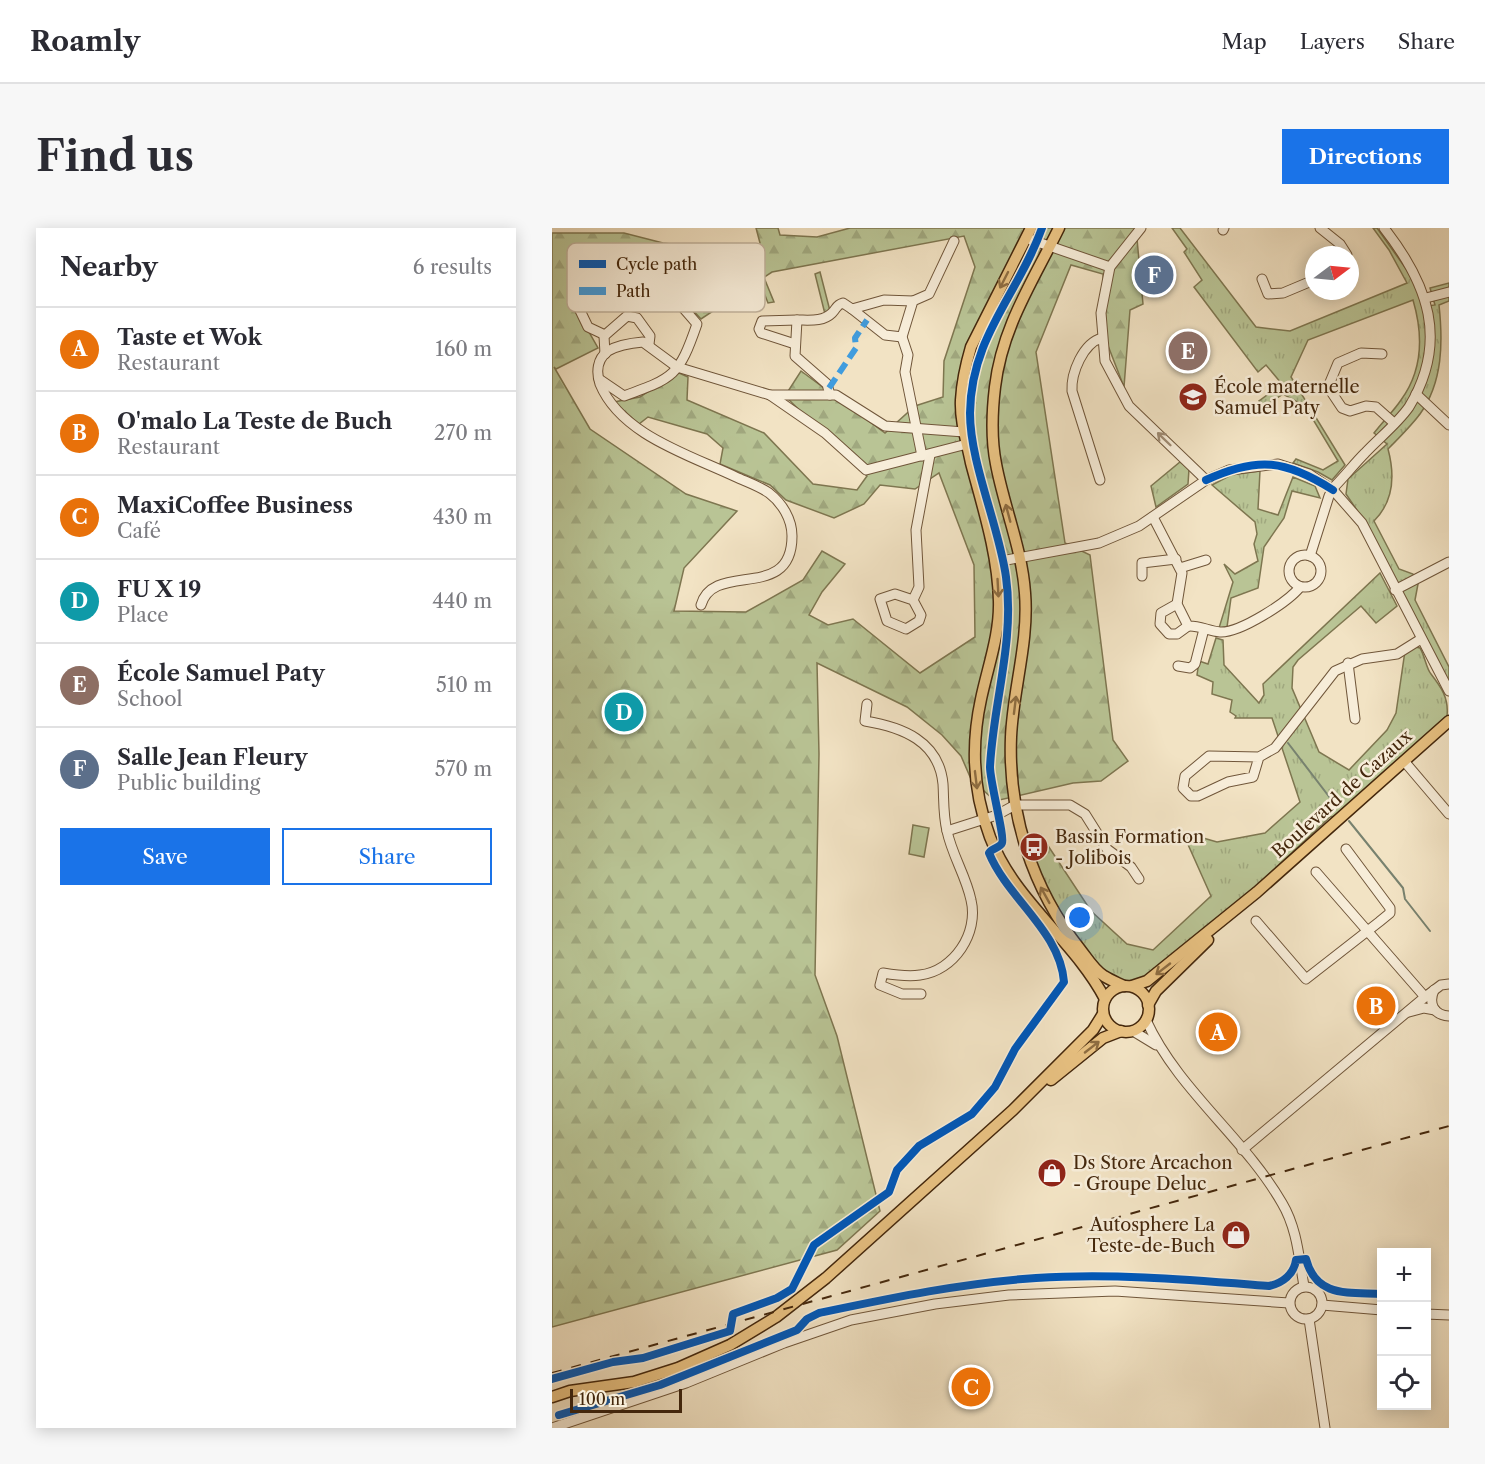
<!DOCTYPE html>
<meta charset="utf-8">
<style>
:root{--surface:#fff;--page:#f7f7f7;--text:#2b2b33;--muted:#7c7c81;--line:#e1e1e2;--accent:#1a73e8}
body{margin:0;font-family:"Libre Caslon Text",serif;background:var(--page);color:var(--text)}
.controls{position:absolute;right:18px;bottom:18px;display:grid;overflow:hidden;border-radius:0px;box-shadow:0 3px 15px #0003}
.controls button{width:54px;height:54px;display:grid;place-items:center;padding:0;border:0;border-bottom:2px solid var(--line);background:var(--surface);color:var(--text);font:30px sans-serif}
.compass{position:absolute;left:753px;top:18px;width:54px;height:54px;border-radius:50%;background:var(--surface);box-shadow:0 3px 15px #0003;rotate:74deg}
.scale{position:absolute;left:18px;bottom:15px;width:112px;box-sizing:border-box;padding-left:6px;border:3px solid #44270c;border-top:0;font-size:16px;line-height:21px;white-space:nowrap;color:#44270c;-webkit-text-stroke:4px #f7edd9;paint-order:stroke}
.you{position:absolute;left:528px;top:690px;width:21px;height:21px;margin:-15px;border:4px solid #fff;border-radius:50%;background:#1a73e8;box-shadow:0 0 0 9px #1a73e833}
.badge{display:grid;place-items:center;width:39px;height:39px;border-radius:50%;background:var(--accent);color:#fff;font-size:20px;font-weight:700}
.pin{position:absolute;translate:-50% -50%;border:3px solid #fff;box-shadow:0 2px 6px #0006}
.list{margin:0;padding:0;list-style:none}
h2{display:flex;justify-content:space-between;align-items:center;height:78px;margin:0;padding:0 24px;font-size:26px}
h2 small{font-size:20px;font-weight:400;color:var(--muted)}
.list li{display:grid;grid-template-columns:39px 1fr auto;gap:18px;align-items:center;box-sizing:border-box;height:84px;padding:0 24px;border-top:2px solid var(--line)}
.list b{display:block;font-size:22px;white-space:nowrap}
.list p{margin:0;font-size:20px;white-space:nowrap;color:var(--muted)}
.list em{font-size:20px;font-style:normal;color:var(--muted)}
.actions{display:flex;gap:12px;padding:18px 24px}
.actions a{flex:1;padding:14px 0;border:2px solid var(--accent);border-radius:0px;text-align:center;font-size:21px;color:var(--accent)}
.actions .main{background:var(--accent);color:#fff}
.icon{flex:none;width:33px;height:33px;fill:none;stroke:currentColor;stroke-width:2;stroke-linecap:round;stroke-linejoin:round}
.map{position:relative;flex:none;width:897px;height:1200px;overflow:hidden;border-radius:0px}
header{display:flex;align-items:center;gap:36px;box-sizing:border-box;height:84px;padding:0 30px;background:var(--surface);border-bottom:2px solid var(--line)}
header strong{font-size:28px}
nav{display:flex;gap:33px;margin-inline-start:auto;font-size:21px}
.intro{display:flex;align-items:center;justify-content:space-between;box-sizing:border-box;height:144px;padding:0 36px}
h1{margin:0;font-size:42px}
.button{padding:15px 27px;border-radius:0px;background:var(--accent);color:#fff;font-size:21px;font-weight:700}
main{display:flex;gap:36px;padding:0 36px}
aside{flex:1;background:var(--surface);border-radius:0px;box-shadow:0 3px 15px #0003}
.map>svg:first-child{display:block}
.grass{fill:url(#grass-tufts);stroke:#7e7650;stroke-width:1.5}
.forest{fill:url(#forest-firs);stroke:#7e7650;stroke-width:1.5;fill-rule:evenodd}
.pitch{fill:#b9c495;stroke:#7e7650;stroke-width:1.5}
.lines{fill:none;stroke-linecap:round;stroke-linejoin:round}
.stream{stroke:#78826f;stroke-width:2}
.minor-casing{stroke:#70563a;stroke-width:11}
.major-casing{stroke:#44270c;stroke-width:13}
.minor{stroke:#f7edd9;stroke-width:9}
.major{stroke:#e9c282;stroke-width:10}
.rail{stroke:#44270c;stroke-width:2;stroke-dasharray:10 10;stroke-linecap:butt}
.quiet{stroke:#409cde;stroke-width:6;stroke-dasharray:12 6;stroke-linecap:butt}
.cycleway-casing{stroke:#f7edd9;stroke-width:11}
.cycleway{stroke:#0057b8;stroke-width:8}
.oneway{stroke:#8e6d41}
.oneway2{stroke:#9e8a72}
.labels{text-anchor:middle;stroke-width:5;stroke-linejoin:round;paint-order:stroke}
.poi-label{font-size:18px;fill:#44270c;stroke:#f7edd9;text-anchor:start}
.street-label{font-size:18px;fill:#44270c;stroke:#f7edd9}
.key{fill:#f7edd9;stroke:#c1b29c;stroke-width:1.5}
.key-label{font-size:16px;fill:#44270c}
</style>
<header>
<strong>Roamly</strong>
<nav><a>Map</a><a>Layers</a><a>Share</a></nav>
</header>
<div class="intro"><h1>Find us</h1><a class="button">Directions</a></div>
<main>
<aside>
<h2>Nearby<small>6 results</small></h2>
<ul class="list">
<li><span class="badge" style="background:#e8710a">A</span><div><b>Taste et Wok</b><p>Restaurant</p></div><em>160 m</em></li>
<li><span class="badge" style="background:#e8710a">B</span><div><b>O'malo La Teste de Buch</b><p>Restaurant</p></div><em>270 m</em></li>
<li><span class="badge" style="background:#e8710a">C</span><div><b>MaxiCoffee Business</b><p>Café</p></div><em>430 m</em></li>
<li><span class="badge" style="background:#0f9aa8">D</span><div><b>FU X 19</b><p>Place</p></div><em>440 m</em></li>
<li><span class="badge" style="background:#8d6e63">E</span><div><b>École Samuel Paty</b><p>School</p></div><em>510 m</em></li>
<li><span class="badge" style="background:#5c6f8a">F</span><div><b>Salle Jean Fleury</b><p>Public building</p></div><em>570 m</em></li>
</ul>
<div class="actions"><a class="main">Save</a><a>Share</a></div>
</aside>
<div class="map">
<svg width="897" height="1200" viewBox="0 0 897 1200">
<defs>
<pattern id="grass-tufts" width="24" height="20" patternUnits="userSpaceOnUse" patternTransform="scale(1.5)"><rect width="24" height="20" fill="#b9c495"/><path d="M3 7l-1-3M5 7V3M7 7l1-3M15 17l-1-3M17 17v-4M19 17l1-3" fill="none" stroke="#a0a87f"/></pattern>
<pattern id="forest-firs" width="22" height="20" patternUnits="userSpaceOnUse" patternTransform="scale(1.5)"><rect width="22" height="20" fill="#b9c495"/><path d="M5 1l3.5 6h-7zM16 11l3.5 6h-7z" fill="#a0a87f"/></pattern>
</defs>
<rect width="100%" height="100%" fill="#f2e3c4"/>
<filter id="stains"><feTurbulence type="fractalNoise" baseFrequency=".00333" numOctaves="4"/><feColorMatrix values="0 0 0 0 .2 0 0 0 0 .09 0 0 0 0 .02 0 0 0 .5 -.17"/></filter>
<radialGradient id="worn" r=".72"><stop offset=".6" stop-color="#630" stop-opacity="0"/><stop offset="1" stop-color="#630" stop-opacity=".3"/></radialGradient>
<g class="grass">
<path d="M620 0H628L704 99 738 103 855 55 837 22 821 0H825L857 45 876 78 883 77 878 60 897 55V73L887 77C891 114 891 154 868 186 859 198 847 210 836 221 843 247 842 273 822 293L847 341 861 346 866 356 863 372 897 439V455L815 297 794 266 796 251 835 216 822 205C831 193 841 184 849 172 871 142 871 106 861 72L756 112 739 149 793 237 780 252 766 244 741 235 744 231 771 242 786 233 753 178 731 166 711 179 707 173 730 156 714 137 706 144 642 59 650 52 632 24 635 21Z"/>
<path d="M268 44 278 83 273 86 263 46Z"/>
<path d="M207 52H213L222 74 216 75Z"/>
<path d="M628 234 637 241 636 256 604 279 599 258Z"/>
<path d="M708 243 706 281 726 287 741 249 763 258 768 270 740 263 732 290 712 319 706 360 679 370 675 399 667 400 681 354 672 336 683 346 706 333 702 316 705 306 703 294 660 257 679 247Z"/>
<path d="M828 345 845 378 824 395 809 378 746 432 741 439 740 460 767 524 797 542 835 502 844 485 853 423 859 418 868 420C873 428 874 440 879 446 889 459 897 470 895 488L784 588 778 589 699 663 592 750C586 752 580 755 574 753 529 741 494 660 477 620L489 607 539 683 575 716 601 722 659 668 634 612 637 606 665 614 713 605 748 574 720 490H683L684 488 678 484 680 472 660 466 661 454 645 447 647 433 656 436 664 410 671 412 672 437 707 475 712 467 711 456Z"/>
</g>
<path class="forest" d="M204 0H226L228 7 265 9 298 0H584L591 76 578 82 572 159 555 115 551 46 519 37 484 124 513 315 538 327 561 512 576 533 549 553 521 555 443 573 419 551 409 528 390 507 355 479 265 435 267 526 263 747 285 808 328 983 285 1022 0 1099V5H72L111 15 190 25 208 15ZM412 8 423 39 392 133 391 169 363 178 333 205 249 143 233 168 315 248 305 262 261 256 212 205 135 172 136 149 125 144 88 169 62 174 87 196 96 189 155 206 171 220 168 236 218 257 234 272 282 290 312 276 328 257 363 261 387 245 422 337 423 409 368 445 301 391 276 397 257 387 270 364 293 336 270 323 251 352 194 384 122 383 132 340 185 283 134 266 38 201 2 139 4 141 46 120 16 67 68 35 108 47 149 91 220 44Z"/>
<path class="pitch" d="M361 597 377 600 372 629 357 626Z"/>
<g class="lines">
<g class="stream">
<path d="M736 515 785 579"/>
<path d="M797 593 851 660 853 671 878 703"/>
</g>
<g class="minor-casing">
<g id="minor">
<path d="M589 0 558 39 549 85 553 133 577 178 654 252"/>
<path d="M768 0 788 16 795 27"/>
<path d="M671 2 672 0"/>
<path d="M474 10 558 39"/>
<path d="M710 51 716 66 731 65 762 52"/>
<path d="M874 70 897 64"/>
<path d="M300 81 333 107 350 109"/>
<path d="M243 116 209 105 207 101 210 93 245 92"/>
<path d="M53 126 52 108 75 88 85 90 98 108 97 116"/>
<path d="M830 126 809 125 786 135 776 159 790 180 798 183 814 178 824 179 842 195"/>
<path d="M47 151 72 168C122 150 127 148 145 96 99 42 85 28 23 72L36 99 53 107"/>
<path d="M864 166 897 197"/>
<path d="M218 167H284L333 198 412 204"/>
<path d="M278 167 275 156 243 128 245 92C257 92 271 94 280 85 285 80 284 77 291 75L300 81 332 72 361 73"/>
<path d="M370 228 353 144 356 127 350 109 361 73 377 66 402 13"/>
<path d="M548 252 520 163C519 145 531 115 550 110"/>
<path d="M601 289 630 345 625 376 636 398C646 397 657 403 668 404 688 405 736 374 748 359"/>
<circle cx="753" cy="343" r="16"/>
<path d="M758 328 777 268 782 259C793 248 802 236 813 225 827 210 845 196 857 179 897 113 876 56 832 0"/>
<path d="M444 334 547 315 587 298 654 252 677 242 726 236 757 246 781 262 810 295 897 463"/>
<path d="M628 340 654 332"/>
<path d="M590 348V335L624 331"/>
<path d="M843 362 897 334"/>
<path d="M343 366 361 372 369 387 367 393 354 401 335 393 328 371Z"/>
<path d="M361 372 367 359 364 302 378 227"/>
<path d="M625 376 609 385 608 396 617 406H625L636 398"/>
<path d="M149 377C162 332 240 375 240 308 240 291 230 275 217 265 207 258 195 254 184 249 138 227 69 207 48 156 44 144 45 131 56 123 66 117 79 115 91 114L125 139 218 167 273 205 314 242 415 216"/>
<path d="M796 435 803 491"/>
<path d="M626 438 638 440 643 436 652 401"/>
<path d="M315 476 313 493C350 499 387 513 391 556 392 572 391 587 395 603"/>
<path d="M707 529 657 528 633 548 631 560 639 568H646L676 554 701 549 707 529 723 520 783 443 810 431 845 426 869 411"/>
<path d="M852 533 897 586"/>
<path d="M764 644 873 769"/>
<path d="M704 693 754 751 827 694 838 685V680L794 621"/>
<path d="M882 762C876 776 882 787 897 788"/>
<path d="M369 766H350L328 757 331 745C343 747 356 749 368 747 402 743 427 705 419 672 414 648 400 627 395 603L445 587 463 577H518L533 586 555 621 579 639 587 651"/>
<path d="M857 784 872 780 883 782"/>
<path d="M594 792C626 862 692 909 730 975 745 1000 747 1030 752 1058"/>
<path d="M581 803 604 817"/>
<path d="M690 922 873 769 889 757 897 756"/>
<circle cx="754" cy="1075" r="16"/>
<path d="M770 1077 830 1082"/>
<path d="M874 1086 897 1087"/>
<path d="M757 1091 773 1200"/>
<path d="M0 1200 134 1155 232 1115 299 1092 383 1076 457 1067 563 1063 737 1075"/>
</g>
</g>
<g class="major-casing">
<g id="major">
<path d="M479 0 419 119C414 136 410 154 409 172 408 193 415 215 419 235 431 280 446 326 447 373 448 406 436 438 429 471 419 517 421 564 438 609 462 673 522 712 553 771"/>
<path d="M507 0C481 53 450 99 443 159 440 184 439 211 444 236 452 279 470 321 473 365 477 414 461 461 459 509 456 585 480 661 528 721 535 730 542 742 552 748 558 752 566 755 572 758"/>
<path d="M580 758 595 753 705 664 897 493"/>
<circle cx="574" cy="781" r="23"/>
<path d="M596 777 604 763 656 712"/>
<path d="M499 852 551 810 569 803"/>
<path d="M0 1169 18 1163 82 1154 126 1140 178 1117 224 1089 274 1050 461 882 541 802 551 786"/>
</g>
</g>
<use href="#minor" class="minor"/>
<use href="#major" class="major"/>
<path class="rail" d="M0 1145 897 898"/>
<path class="quiet" d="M277 160 304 120 303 110 315 92"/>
<g class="cycleway-casing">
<g id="cycleway">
<path d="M654 252C706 228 734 232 781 262"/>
<path d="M0 1151 61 1134 91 1130 178 1103 181 1086 225 1070 240 1061 262 1017 337 964 345 942 367 918 420 886 443 859 463 821 512 754C508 703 456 671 437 625 440 620 448 620 450 615 453 610 438 554 438 539 441 476 463 413 454 349 447 298 418 235 418 185 419 108 466 67 490 0"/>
<path d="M7 1187 108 1157 245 1102 255 1091 267 1085C339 1070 410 1055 484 1050 562 1045 640 1052 717 1058 731 1055 742 1046 744 1032L754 1031C764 1070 797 1064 830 1066"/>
</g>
</g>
<use href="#cycleway" class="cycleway"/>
</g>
<defs><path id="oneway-shaft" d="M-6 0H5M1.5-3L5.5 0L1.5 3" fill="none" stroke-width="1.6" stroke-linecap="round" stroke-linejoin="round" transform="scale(1.5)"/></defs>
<g class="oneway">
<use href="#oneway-shaft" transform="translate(452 52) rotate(117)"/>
<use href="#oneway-shaft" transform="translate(456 285) rotate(-105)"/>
<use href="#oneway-shaft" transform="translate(446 360) rotate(87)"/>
<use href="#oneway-shaft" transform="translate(463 477) rotate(-83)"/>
<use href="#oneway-shaft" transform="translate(424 552) rotate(83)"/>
<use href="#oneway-shaft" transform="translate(493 667) rotate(-119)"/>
<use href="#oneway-shaft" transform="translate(611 741) rotate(142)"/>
<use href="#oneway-shaft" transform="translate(540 819) rotate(-38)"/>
</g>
<use class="oneway2" href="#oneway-shaft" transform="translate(612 211) rotate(-136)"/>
<defs>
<g id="school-disc" transform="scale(1.5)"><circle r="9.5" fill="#8f2418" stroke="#f7edd9"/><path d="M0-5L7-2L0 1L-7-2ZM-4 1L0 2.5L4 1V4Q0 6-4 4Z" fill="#fff"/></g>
<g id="bus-disc" transform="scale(1.5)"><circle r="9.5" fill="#8f2418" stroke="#f7edd9"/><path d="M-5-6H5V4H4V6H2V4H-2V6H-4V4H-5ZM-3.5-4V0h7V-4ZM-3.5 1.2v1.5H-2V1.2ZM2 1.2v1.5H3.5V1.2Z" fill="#fff"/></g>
<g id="shop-disc" transform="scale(1.5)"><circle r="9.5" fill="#8f2418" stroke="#f7edd9"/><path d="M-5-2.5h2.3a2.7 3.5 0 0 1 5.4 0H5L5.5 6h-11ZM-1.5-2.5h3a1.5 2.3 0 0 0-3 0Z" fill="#fff"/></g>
</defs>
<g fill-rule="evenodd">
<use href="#school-disc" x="641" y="169"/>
<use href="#bus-disc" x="482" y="619"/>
<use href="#shop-disc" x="500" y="945"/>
<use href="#shop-disc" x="684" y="1007"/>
</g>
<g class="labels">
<g class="poi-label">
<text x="662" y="165">École maternelle<tspan x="662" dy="21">Samuel Paty</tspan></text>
<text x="503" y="615">Bassin Formation<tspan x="503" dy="21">- Jolibois</tspan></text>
<text x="521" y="941">Ds Store Arcachon<tspan x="521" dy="21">- Groupe Deluc</tspan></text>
<text x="663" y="1003" text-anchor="end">Autosphere La<tspan x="663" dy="21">Teste-de-Buch</tspan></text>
</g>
<g class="street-label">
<text transform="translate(790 566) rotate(-42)" y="6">Boulevard de Cazaux</text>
</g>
</g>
<rect x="15" y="15" width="198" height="69" rx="9" class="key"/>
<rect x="27" y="32" width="27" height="8" fill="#0057b8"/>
<rect x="27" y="59" width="27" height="8" fill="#409cde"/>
<g class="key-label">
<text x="64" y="42">Cycle path</text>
<text x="64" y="69">Path</text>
</g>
<rect width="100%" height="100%" filter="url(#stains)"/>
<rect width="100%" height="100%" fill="url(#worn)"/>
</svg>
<div class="controls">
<button>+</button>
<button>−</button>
<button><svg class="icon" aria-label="locate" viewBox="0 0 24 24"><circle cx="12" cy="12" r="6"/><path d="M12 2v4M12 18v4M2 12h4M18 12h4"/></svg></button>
</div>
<svg class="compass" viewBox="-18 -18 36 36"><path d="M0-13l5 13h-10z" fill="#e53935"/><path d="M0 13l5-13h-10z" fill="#7c7c81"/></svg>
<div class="scale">100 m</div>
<div class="you"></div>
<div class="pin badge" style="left:666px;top:804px;background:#e8710a">A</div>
<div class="pin badge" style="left:824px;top:778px;background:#e8710a">B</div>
<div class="pin badge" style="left:419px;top:1159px;background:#e8710a">C</div>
<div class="pin badge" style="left:72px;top:484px;background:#0f9aa8">D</div>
<div class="pin badge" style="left:636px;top:123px;background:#8d6e63">E</div>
<div class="pin badge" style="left:602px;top:47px;background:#5c6f8a">F</div>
</div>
</main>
